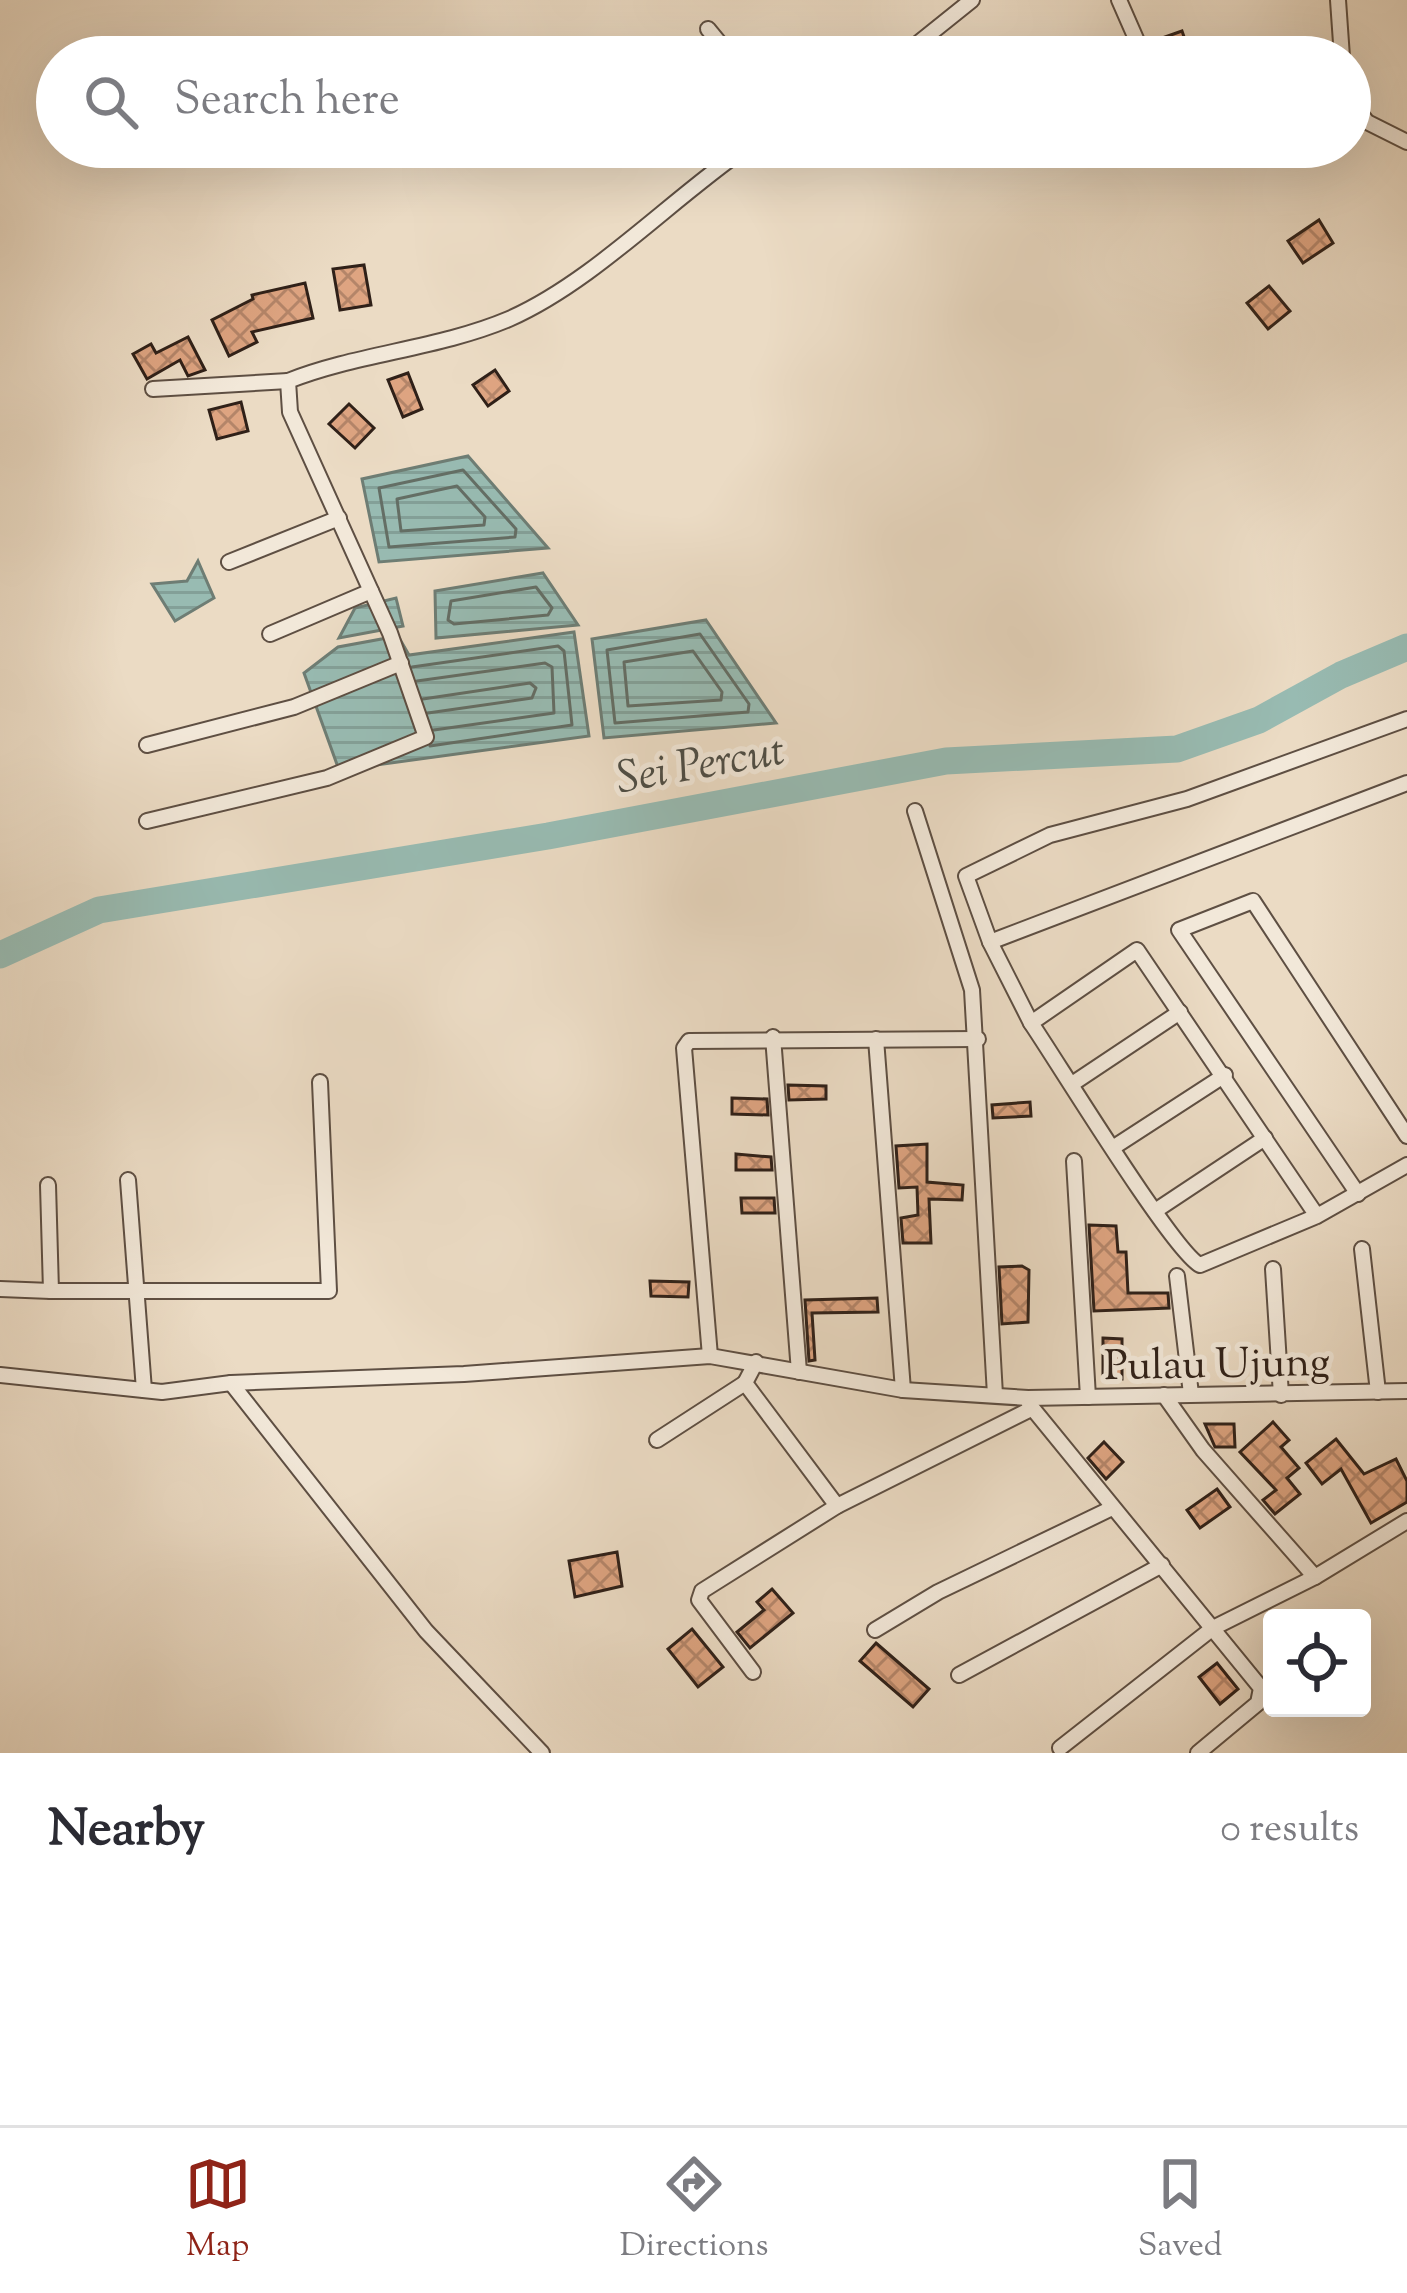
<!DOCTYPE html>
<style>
:root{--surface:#fff;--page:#f2f2f3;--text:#2b2b33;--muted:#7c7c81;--line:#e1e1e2;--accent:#8f2418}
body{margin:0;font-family:"Sorts Mill Goudy",serif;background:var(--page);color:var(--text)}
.controls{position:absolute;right:36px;bottom:36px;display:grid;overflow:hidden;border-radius:12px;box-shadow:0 12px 48px #0002}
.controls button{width:108px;height:108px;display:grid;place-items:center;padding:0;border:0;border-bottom:3px solid var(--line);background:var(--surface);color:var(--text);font:60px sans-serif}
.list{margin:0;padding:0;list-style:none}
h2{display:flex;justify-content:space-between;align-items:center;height:156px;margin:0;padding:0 48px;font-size:51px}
h2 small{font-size:39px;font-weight:400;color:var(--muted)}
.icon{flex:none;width:66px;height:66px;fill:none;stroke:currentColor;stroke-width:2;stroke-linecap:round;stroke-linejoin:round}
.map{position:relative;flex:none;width:1407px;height:1753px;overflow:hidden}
.search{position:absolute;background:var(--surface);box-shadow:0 12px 48px #0002;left:36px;right:36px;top:36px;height:132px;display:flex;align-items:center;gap:30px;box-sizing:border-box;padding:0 42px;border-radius:66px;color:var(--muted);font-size:45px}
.sheet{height:372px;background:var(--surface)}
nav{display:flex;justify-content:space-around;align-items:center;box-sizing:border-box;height:168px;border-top:3px solid var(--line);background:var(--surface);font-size:33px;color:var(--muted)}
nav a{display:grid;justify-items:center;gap:6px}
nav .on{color:var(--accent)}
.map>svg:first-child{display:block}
.water{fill:url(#water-rules);stroke:#6e7d74;stroke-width:3}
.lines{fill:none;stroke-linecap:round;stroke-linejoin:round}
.shore{stroke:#646e65;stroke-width:3}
.river{stroke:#98bbb2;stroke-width:27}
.building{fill:url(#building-cross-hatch);stroke:#2f2018;stroke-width:3}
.minor-casing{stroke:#5e4f43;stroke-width:18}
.minor{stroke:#f2e8d9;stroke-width:14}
.labels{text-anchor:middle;stroke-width:10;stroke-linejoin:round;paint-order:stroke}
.street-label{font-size:42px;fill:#2f2018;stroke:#f2e8d9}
.water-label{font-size:45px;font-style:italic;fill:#4e4e46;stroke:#f2e8d9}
</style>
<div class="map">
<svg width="1407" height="1753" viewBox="0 0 1407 1753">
<defs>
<pattern id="water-rules" width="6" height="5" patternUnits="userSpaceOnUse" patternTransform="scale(3)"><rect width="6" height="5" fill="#98bbb2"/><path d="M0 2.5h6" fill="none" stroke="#83a098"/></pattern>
<pattern id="building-cross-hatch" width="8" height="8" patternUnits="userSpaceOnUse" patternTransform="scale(3)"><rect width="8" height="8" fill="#dea481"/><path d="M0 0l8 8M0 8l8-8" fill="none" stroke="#b48569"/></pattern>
</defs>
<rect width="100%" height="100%" fill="#ebdbc4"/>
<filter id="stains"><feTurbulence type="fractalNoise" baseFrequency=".00167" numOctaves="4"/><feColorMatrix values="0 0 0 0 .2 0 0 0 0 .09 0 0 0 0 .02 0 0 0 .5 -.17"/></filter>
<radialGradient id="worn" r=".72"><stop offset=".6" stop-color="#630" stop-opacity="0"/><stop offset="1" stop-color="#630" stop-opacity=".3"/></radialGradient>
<g class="water">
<path d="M468 456 548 548 379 562 362 479Z"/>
<path d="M198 561 214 598 175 621 152 584 187 581Z"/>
<path d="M543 573 578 625 436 638 435 591Z"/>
<path d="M396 598 403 626 339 638 355 608Z"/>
<path d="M706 620 776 723 604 738 592 639Z"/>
<path d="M574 632 589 736 339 770 304 673 338 647 398 636 409 655Z"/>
</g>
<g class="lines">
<g class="shore">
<path d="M463 470 516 529 515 537 389 547 379 488Z"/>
<path d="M457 486 485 517 484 525 401 531 397 499Z"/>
<path d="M536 587 552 608 548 615 454 624 448 620 451 601Z"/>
<path d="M700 634 749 704 748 712 615 723 607 650Z"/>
<path d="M693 651 722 692 721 700 628 706 624 662Z"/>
<path d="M412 667 558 646 564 651 572 725 430 746"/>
<path d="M417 681 545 663 552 667 554 713 434 730"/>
<path d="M423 699 530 683 536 688 532 698 428 713"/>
</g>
<path class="river" d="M0 955 99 910 548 836 946 761 1177 749 1259 720 1341 675 1407 647"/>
</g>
<g class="building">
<path d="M1182 31 1191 57H1157L1151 42Z"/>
<path d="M1319 220 1333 243 1303 263 1288 241Z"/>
<path d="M364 265 371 305 340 310 333 269Z"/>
<path d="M305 283 313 318 252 332 257 342 229 356 212 320 253 299 252 295Z"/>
<path d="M1269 286 1290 311 1268 329 1247 303Z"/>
<path d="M188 337 205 370 188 376 180 360 147 379 133 354 151 344 156 353Z"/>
<path d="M495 370 509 391 488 406 473 385Z"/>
<path d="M408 373 422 409 403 417 388 380Z"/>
<path d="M241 402 248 431 217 439 209 410Z"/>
<path d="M349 404 374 428 355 448 329 424Z"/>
<path d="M788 1085 826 1086V1099L789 1100Z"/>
<path d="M732 1098 767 1099 768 1115 732 1114Z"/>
<path d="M1030 1102 1031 1116 993 1118 992 1105Z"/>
<path d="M927 1144V1182L963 1185 962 1200 929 1199 931 1243H903L901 1218 918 1215 917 1187 899 1188 896 1146Z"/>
<path d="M736 1154 771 1157 772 1170H736Z"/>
<path d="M741 1198H774L775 1213H742Z"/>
<path d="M1089 1225 1116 1226 1118 1252H1126L1128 1293H1168L1169 1308 1094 1311Z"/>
<path d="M1022 1266 1029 1270 1028 1322 1002 1324 999 1267Z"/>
<path d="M650 1281 689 1282 688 1297 651 1296Z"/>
<path d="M877 1298 878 1312 812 1313 815 1360 809 1361 805 1300Z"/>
<path d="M1103 1338 1122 1339V1379H1103Z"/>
<path d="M1273 1422 1289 1440 1281 1447 1299 1468 1287 1478 1300 1494 1275 1514 1263 1500 1276 1490 1240 1452Z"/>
<path d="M1205 1424H1234L1235 1447H1215Z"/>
<path d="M1336 1439 1364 1474 1396 1459 1407 1481V1502L1371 1523 1341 1469 1322 1484 1306 1463Z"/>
<path d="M1104 1442 1123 1462 1106 1479 1088 1458Z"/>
<path d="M1217 1489 1230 1507 1200 1528 1187 1510Z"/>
<path d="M617 1552 622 1586 575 1597 569 1561Z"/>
<path d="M772 1589 793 1613 750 1648 737 1632 764 1610 757 1602Z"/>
<path d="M692 1629 723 1667 698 1687 668 1649Z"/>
<path d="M876 1643 929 1689 913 1707 860 1661Z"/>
<path d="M1217 1663 1238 1689 1220 1704 1199 1677Z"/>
</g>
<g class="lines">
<g class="minor-casing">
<g id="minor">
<path d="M1119 0 1144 57"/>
<path d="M1338 0 1342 57"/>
<path d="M708 29 731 57"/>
<path d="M901 57 972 0"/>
<path d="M1350 100 1367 122 1407 142"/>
<path d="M153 389 288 381"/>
<path d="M229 562 339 518"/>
<path d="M270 634 371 591"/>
<path d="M147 745 294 707 401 663"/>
<path d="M915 811 972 990 995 1395"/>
<path d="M147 821 327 778 426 737 390 633 290 412 288 381C359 353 438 349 509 319 593 282 670 200 747 147"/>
<path d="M990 942 1407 783"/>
<path d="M1031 1023 990 942 966 876 1050 835 1187 799 1407 719"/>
<path d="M773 1037 799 1372"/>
<path d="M876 1039 903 1390"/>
<path d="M1072 1084 1180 1012"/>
<path d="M1114 1147 1225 1075"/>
<path d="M1074 1161 1088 1397"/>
<path d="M128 1180 144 1390"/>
<path d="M48 1185 51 1291H329L320 1082"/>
<path d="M1358 1194 1179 930 1253 901 1407 1136"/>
<path d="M1155 1211 1265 1138"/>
<path d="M1317 1216 1137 950 1031 1023C1057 1061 1174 1253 1200 1265L1317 1216 1407 1165"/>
<path d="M1362 1249 1378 1392"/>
<path d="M1273 1269 1281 1395"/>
<path d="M1177 1276 1191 1394"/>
<path d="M0 1289 51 1291"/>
<path d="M710 1356 684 1048 689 1041 978 1039"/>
<path d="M756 1362 745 1383 837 1506"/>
<path d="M0 1375 162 1392 231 1383 464 1374 710 1356 903 1390 1028 1398 1407 1391"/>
<path d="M231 1383 426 1631 542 1753"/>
<path d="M1164 1395 1203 1450 1315 1577"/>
<path d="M1029 1404 1261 1688 1258 1703 1198 1753"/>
<path d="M657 1440 745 1383"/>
<path d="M875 1630 938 1592 1110 1509"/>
<path d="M753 1672 699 1600 702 1591 837 1506 1029 1410"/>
<path d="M959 1675 1162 1565"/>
<path d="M1060 1748 1213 1628 1315 1577 1407 1521"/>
</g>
</g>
<use href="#minor" class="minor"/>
</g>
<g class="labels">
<g class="street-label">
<text transform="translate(1217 1362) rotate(-1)" y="15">Pulau Ujung</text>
</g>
<g class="water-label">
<text transform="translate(700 762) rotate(-10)" y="16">Sei Percut</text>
</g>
</g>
<rect width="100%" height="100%" filter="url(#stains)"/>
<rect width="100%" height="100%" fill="url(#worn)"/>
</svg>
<div class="controls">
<button><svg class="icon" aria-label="locate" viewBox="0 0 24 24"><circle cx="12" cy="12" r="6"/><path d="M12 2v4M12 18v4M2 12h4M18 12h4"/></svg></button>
</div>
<div class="search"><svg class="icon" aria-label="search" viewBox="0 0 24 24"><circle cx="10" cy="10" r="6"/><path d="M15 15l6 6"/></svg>Search here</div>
</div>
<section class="sheet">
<h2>Nearby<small>0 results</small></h2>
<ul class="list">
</ul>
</section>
<nav>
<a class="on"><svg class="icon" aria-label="map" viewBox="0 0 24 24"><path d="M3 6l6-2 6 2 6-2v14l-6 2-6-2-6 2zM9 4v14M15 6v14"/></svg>Map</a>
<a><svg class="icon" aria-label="directions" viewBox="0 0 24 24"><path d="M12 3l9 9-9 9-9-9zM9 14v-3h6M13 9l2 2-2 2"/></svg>Directions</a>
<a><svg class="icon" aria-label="saved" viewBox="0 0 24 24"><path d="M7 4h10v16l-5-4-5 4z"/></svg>Saved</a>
</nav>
